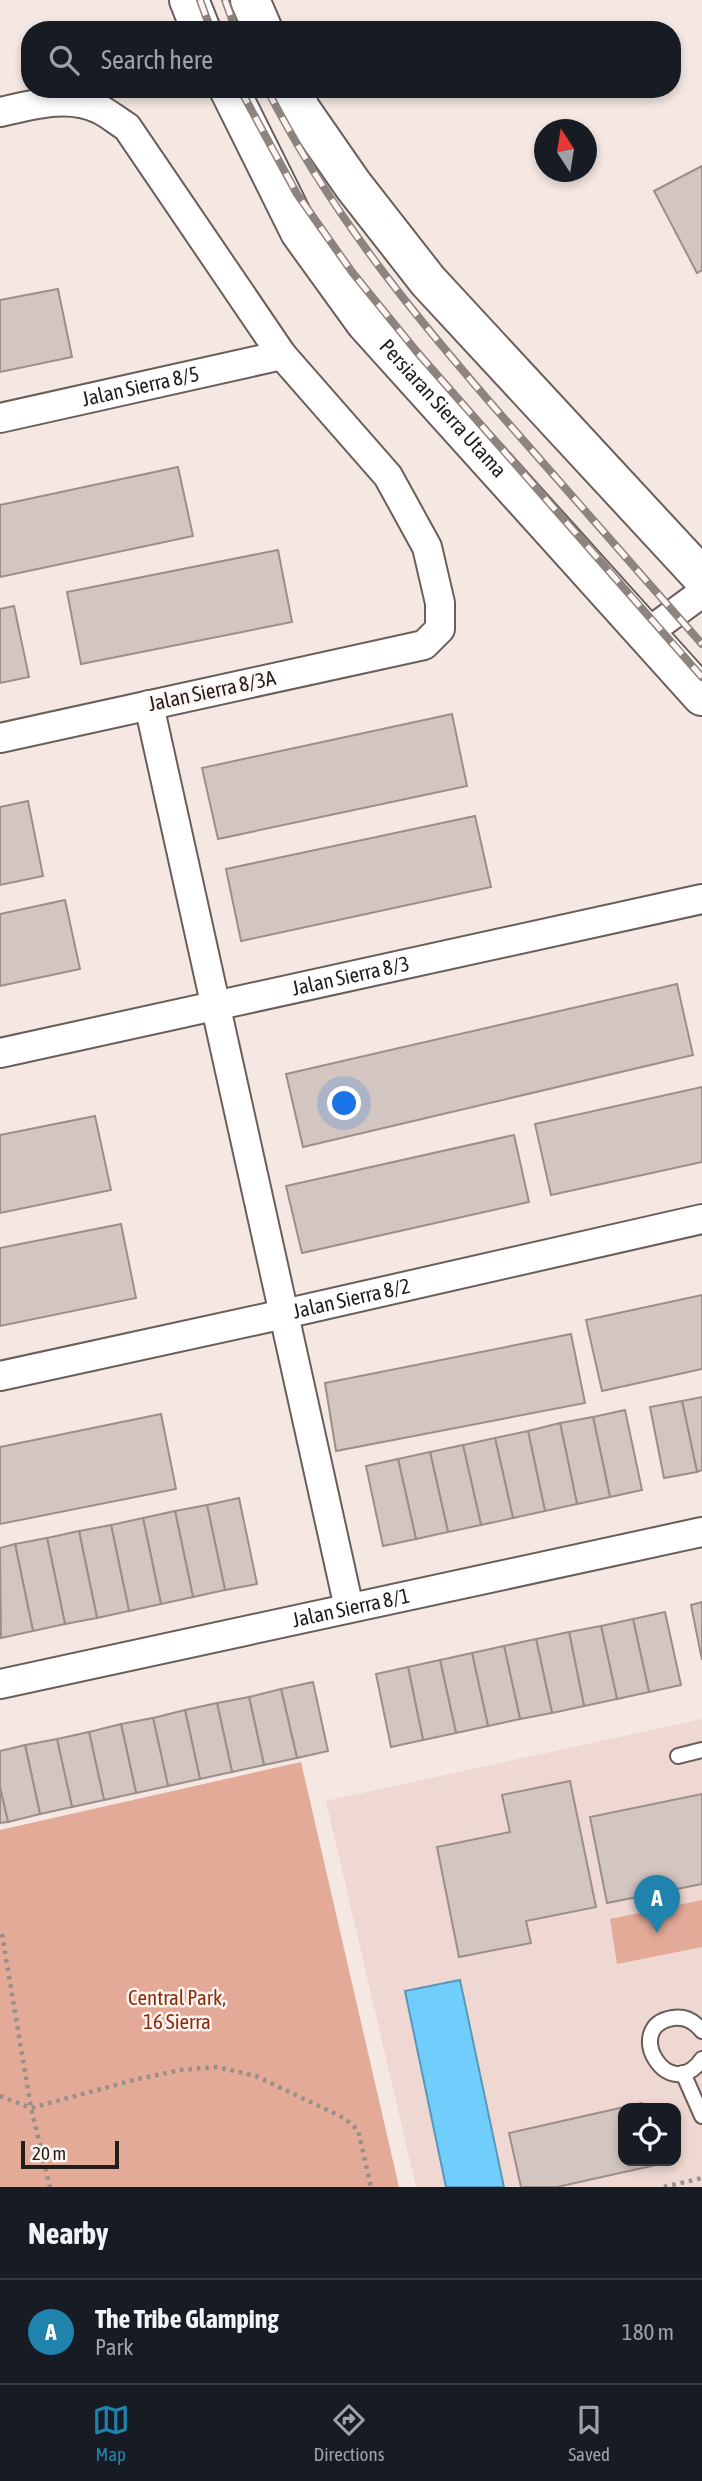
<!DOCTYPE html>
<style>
:root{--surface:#171b24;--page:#242831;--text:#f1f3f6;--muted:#9ea1a6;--line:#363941;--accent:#2083ae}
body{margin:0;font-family:"Asap Condensed",sans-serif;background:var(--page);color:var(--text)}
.controls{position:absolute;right:21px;bottom:21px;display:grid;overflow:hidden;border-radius:14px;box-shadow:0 4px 10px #0003}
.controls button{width:63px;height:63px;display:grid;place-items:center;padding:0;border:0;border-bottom:2px solid var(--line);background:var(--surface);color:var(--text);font:35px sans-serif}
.compass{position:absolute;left:534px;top:119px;width:63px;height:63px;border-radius:50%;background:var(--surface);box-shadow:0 4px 10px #0003;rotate:348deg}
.scale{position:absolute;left:21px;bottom:18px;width:98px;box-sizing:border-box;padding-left:7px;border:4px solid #221d1b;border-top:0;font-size:19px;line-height:24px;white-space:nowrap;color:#221d1b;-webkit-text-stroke:5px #fef5f3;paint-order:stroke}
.you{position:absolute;left:345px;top:1104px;width:24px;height:24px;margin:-18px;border:5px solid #fff;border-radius:50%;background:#1a73e8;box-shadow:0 0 0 10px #1a73e833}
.badge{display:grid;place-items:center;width:46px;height:46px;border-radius:50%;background:var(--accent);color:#fff;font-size:23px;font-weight:700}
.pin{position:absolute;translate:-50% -58px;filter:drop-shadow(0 2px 4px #0008)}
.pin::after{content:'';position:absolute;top:37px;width:24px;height:21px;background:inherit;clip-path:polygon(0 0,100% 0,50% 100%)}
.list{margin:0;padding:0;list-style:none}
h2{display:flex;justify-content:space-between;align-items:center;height:91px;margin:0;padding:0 28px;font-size:30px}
h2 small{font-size:23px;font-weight:400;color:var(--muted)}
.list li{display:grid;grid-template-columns:46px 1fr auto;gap:21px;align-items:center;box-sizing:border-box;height:105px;padding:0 28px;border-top:2px solid var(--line)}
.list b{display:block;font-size:26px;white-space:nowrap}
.list p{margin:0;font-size:23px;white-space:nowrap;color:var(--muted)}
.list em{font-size:23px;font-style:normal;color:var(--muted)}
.icon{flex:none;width:38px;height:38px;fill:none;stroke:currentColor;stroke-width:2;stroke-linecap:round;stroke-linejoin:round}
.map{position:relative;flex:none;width:702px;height:2187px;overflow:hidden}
.search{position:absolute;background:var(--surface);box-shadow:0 4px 10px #0003;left:21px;right:21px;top:21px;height:77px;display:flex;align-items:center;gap:18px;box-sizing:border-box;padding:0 24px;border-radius:28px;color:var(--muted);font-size:26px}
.sheet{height:196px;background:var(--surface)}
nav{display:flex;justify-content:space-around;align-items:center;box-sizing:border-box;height:98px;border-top:2px solid var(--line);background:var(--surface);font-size:19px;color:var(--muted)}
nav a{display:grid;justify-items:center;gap:4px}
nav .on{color:var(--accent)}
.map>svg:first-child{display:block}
.built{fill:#eed8d1;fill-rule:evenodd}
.green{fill:#e3aa98}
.water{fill:#71cdfb;stroke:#5998b8;stroke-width:2}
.building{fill:#d3c5c0;stroke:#9c8e8a;stroke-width:2}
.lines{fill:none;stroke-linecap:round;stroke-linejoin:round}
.service-casing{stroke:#6a5e5a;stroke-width:18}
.minor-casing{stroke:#6a5e5a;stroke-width:32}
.secondary-casing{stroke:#6a5e5a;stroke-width:42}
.path{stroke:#988e8a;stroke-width:4.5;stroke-dasharray:3.5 5;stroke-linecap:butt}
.service{stroke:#fff;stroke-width:14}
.minor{stroke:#fff;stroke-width:28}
.secondary{stroke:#fff;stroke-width:38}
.rail-casing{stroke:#8d8480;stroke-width:8}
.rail{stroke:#fef5f3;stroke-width:5;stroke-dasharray:16;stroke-linecap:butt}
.labels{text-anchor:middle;stroke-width:5;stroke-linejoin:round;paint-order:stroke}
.street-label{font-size:21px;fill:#221d1b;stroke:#fef5f3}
.park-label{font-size:21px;fill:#8d2b06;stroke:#fef5f3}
</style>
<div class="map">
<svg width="702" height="2187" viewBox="0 0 702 2187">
<rect width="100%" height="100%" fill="#f5e7e2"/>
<path class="built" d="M702 1719V2187H416L326 1801ZM623 2108H676V2161H623Z"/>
<g class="green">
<path d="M301 1762 399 2187H0V1830Z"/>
<path d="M702 1900V1947L617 1964 610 1919Z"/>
</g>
<path class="water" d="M460 1980 504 2187H446L405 1991Z"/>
<g class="building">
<path d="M702 166V270L697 273 654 191Z"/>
<path d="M58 289 72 357 0 372V300Z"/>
<path d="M178 467 193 536 0 577V505Z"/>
<path d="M278 550 292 622 81 664 67 592Z"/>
<path d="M14 606 29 677 0 683V609Z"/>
<path d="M452 714 467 786 218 839 202 768Z"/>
<path d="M28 801 43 876 0 885V807Z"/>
<path d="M475 816 491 887 241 941 226 869Z"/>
<path d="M65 900 80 969 0 986V914Z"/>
<path d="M677 984 693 1055 303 1147 286 1074Z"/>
<path d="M702 1087V1162L551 1195 535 1124Z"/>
<path d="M95 1116 111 1190 0 1213V1135Z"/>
<path d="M514 1135 529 1202 302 1253 286 1186Z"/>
<path d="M121 1224 136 1298 0 1326V1248Z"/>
<path d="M702 1295V1369L602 1391 586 1320Z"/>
<path d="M571 1334 585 1403 336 1451 325 1383Z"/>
<path d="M702 1397V1470L697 1472 682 1401Z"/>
<path d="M682 1401 697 1472 664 1478 650 1407Z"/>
<path d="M625 1410 642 1490 610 1497 593 1417Z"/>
<path d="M161 1414 176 1489 0 1524V1447Z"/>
<path d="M593 1417 610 1497 577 1504 560 1423Z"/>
<path d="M560 1423 577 1504 545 1511 528 1431Z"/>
<path d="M528 1431 545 1511 513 1518 495 1438Z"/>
<path d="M495 1438 513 1518 481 1525 463 1445Z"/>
<path d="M463 1445 481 1525 448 1532 430 1452Z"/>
<path d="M430 1452 448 1532 416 1539 398 1459Z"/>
<path d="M398 1459 416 1539 383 1546 366 1466Z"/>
<path d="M239 1498 257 1584 225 1590 207 1505Z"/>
<path d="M207 1505 225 1590 193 1597 175 1511Z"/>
<path d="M175 1511 193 1597 161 1604 143 1518Z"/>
<path d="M143 1518 161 1604 129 1611 111 1525Z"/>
<path d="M111 1525 129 1611 97 1618 79 1531Z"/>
<path d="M79 1531 97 1618 65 1624 47 1538Z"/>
<path d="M47 1538 65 1624 33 1631 15 1544Z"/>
<path d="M15 1544 33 1631 1 1638 0 1548Z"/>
<path d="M702 1602V1660L691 1605Z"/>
<path d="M665 1612 681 1685 649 1692 633 1619Z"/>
<path d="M633 1619 649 1692 617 1699 601 1626Z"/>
<path d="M601 1626 617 1699 584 1706 569 1632Z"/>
<path d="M569 1632 584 1706 552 1713 536 1639Z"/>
<path d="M536 1639 552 1713 520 1719 504 1646Z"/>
<path d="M504 1646 520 1719 488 1726 472 1653Z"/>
<path d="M472 1653 488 1726 456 1733 440 1660Z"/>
<path d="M440 1660 456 1733 423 1740 408 1667Z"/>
<path d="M408 1667 423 1740 391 1747 376 1674Z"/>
<path d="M313 1682 328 1751 297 1758 281 1689Z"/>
<path d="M281 1689 297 1758 264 1765 249 1697Z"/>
<path d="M249 1697 264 1765 232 1772 217 1703Z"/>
<path d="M217 1703 232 1772 200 1779 185 1710Z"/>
<path d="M185 1710 200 1779 168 1786 153 1718Z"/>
<path d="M153 1718 168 1786 136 1793 121 1724Z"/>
<path d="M121 1724 136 1793 104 1800 89 1732Z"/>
<path d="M89 1732 104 1800 72 1807 57 1739Z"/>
<path d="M57 1739 72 1807 40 1814 25 1745Z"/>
<path d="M25 1745 40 1814 8 1822 0 1788V1751Z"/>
<path d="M570 1781 596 1907 526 1921 531 1943 459 1957 437 1847 510 1832 502 1795Z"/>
<path d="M0 1788 8 1822 0 1823Z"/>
<path d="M702 1794V1884L607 1903 590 1817Z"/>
<path d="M642 2103 643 2108H623V2161H655L656 2165 557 2187H521L509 2133Z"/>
</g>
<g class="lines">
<g class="service-casing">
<g id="service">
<path d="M678 1756 702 1750"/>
<path d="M702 2031C695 2022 686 2016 673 2018 621 2026 669 2107 702 2059"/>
<path d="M683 2073 702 2116"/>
</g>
</g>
<g class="minor-casing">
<g id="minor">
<path d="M0 112C32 105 68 94 99 109 108 113 117 121 127 127L282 355 388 476 427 547 440 603V629L424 645 0 738"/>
<path id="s1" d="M0 418 282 355"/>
<path d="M646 634 702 593"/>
<path d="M149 705 349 1608"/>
<path id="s2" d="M0 1053 702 899"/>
<path id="s3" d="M0 1376 284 1314 702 1219"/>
<path id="s4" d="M0 1684 702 1532"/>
</g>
</g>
<g class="secondary-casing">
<g id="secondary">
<path d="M189 0 201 30"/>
<path d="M250 0 263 30"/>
<path id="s5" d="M229 89 300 232 365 322 702 696"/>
<path d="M291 89 301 110 353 185 428 281 702 577"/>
</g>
</g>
<g class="path">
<path d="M2 1934 31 2108 50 2187"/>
<path d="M0 2096 31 2108 134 2080 180 2070 217 2067 256 2076 344 2118 358 2130 371 2187"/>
<path d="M664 2187 702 2178"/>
</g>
<use href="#service" class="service"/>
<use href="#minor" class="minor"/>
<use href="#secondary" class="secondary"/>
<g class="rail-casing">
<g id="rail">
<path d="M200 0 211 30"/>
<path d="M225 0 236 30"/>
<path d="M240 89 297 194 352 272 417 352 702 677"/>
<path d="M267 89C334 221 426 330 523 440 583 508 642 576 702 644"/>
</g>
</g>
<use href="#rail" class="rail"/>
</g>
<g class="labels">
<g class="street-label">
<text dy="7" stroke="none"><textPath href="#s1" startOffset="144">Jalan Sierra 8/5</textPath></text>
<text dy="7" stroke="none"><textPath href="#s5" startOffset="387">Persiaran Sierra Utama</textPath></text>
<text transform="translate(212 691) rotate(-12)" y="7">Jalan Sierra 8/3A</text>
<text dy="7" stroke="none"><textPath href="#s2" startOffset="359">Jalan Sierra 8/3</textPath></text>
<text dy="7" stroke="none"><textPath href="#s3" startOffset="360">Jalan Sierra 8/2</textPath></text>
<text dy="7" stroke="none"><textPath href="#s4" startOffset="359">Jalan Sierra 8/1</textPath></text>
</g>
<g class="park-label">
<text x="177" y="2005">Central Park,<tspan x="177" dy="24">16 Sierra</tspan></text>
</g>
</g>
</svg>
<div class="controls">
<button><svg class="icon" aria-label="locate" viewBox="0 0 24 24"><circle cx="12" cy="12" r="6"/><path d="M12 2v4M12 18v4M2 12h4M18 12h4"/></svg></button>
</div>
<svg class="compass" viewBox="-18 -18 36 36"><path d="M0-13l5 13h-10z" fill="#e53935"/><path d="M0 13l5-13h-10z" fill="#9ea1a6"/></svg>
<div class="scale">20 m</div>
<div class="you"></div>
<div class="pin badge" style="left:657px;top:1933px">A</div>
<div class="search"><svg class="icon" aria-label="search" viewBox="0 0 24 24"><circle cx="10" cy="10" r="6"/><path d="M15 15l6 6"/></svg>Search here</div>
</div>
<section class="sheet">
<h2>Nearby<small></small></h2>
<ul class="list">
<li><span class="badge">A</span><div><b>The Tribe Glamping</b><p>Park</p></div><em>180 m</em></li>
</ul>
</section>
<nav>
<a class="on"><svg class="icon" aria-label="map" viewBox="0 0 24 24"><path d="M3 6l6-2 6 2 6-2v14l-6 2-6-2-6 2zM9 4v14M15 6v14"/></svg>Map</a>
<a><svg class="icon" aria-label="directions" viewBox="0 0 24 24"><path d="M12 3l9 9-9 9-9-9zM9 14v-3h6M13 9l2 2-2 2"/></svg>Directions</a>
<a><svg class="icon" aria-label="saved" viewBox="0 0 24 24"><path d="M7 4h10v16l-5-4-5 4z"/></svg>Saved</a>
</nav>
